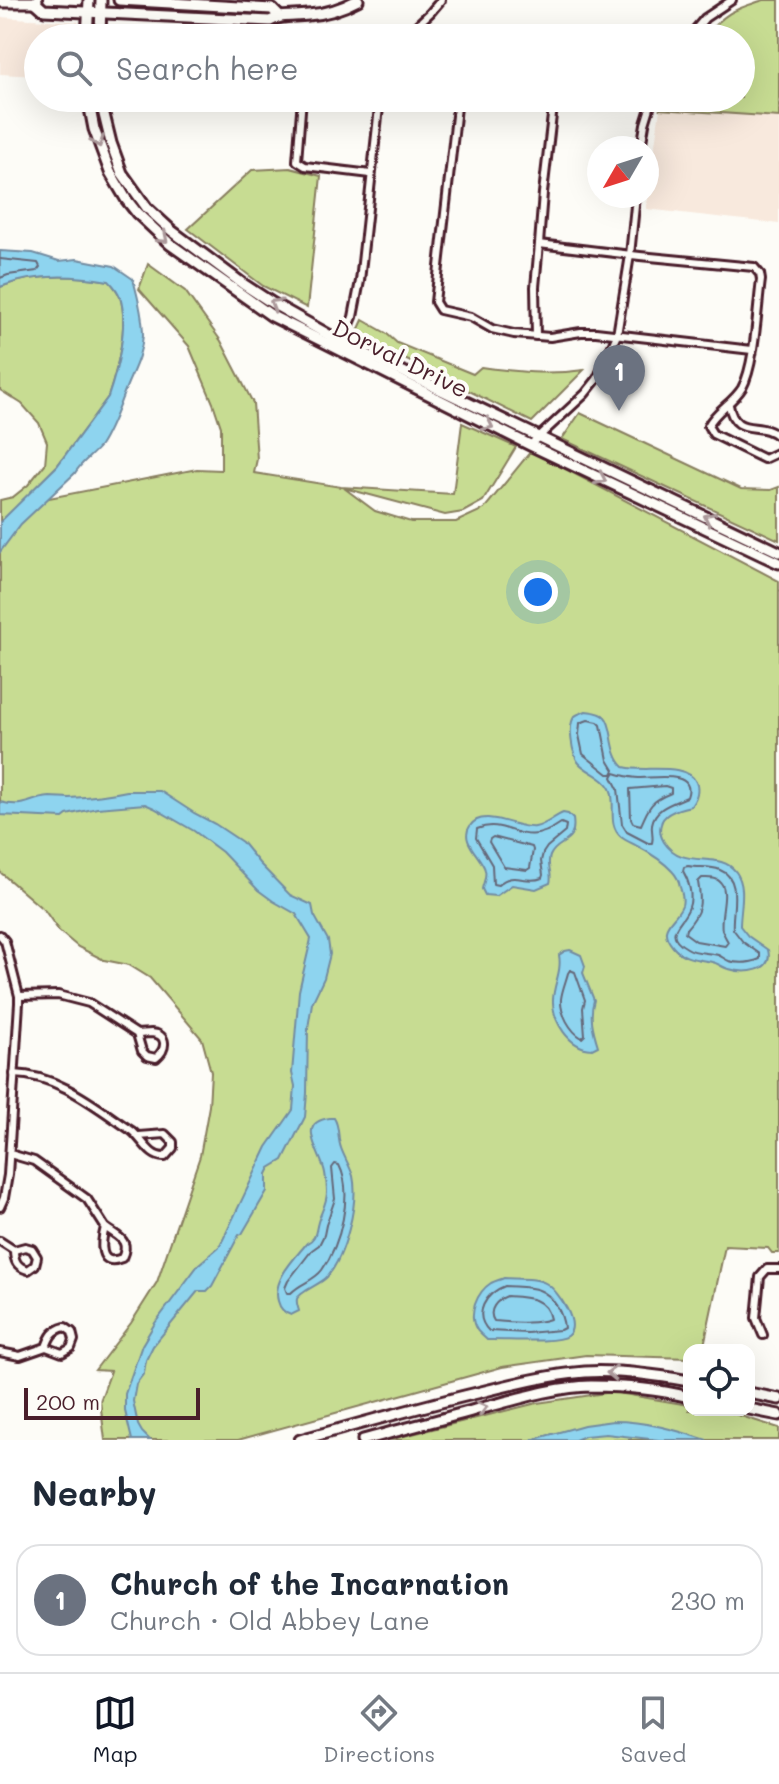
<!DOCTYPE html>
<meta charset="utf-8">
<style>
:root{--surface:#fff;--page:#f6f6f7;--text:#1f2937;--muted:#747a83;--line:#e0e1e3;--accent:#111827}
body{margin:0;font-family:Mali,sans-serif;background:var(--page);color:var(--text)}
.controls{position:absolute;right:24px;bottom:24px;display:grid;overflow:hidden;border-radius:16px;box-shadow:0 8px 32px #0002}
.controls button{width:72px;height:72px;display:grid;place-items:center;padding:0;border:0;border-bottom:2px solid var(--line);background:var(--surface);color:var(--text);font:40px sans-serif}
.compass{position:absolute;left:587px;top:136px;width:72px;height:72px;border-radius:50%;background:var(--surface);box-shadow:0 8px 32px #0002;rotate:231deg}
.scale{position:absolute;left:24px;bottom:20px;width:176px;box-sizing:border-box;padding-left:8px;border:4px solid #4a1f2b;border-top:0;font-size:22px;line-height:28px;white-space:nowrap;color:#4a1f2b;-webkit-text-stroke:6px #fdfcf7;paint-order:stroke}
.you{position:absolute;left:538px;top:592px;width:28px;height:28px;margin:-20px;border:6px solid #fff;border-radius:50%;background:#1a73e8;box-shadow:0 0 0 12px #1a73e833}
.badge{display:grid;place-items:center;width:52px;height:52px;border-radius:50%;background:var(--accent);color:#fff;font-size:26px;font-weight:700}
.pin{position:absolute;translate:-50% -66px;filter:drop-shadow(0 2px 4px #0008)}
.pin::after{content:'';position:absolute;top:42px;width:28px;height:24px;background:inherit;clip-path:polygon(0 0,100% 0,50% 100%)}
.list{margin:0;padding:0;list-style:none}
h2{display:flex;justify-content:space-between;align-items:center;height:104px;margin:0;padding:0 32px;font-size:34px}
h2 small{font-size:26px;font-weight:400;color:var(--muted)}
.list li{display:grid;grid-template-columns:52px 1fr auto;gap:24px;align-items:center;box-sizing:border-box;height:112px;margin:0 16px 16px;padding:0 16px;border:2px solid var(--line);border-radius:24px}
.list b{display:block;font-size:30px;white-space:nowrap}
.list p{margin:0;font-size:26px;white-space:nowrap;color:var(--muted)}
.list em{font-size:26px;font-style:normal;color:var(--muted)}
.icon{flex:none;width:44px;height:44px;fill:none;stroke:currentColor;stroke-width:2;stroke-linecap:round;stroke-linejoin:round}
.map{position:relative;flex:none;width:779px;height:1440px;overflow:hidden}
.search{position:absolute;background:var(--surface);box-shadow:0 8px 32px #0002;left:24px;right:24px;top:24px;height:88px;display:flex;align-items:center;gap:20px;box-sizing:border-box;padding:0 28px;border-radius:44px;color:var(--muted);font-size:30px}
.sheet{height:232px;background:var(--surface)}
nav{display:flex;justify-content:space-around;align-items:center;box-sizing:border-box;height:112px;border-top:2px solid var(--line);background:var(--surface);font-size:22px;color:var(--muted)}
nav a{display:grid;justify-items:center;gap:4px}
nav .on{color:var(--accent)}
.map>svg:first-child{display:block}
.built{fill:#f8e9dd}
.green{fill:#c7dc92;stroke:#887e5e;stroke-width:2}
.water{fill:#8ed4ef;stroke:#738ca1;stroke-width:2}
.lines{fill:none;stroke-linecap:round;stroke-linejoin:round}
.shore{stroke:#656779;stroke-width:2}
.street-casing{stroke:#4a1f2b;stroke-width:12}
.secondary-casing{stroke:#4a1f2b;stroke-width:15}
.street{stroke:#fdfcf7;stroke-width:6}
.secondary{stroke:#fdfcf7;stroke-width:9}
.oneway{stroke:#ac999b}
.labels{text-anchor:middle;stroke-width:8;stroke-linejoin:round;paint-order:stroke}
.street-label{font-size:24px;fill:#4a1f2b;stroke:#fdfcf7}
</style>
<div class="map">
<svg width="779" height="1440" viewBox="0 0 779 1440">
<rect width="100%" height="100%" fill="#fdfcf7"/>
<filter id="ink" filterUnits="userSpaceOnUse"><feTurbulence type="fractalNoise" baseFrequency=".0125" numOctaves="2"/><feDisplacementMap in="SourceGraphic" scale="16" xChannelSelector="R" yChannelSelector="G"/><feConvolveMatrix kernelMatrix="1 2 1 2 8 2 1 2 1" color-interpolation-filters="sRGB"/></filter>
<g filter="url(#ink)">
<g class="built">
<path d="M0 17 78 22 83 28 82 38H38V76L0 74Z"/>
<path d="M114 27 267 33 266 38H113Z"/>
<path d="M660 109 779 117V224L646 209Z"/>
</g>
<g class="green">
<path d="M764 0H779V117L660 109 665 98H741V38H702C726 13 731 10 764 0Z"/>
<path d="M290 168 321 176 307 308 263 286 188 229 252 170Z"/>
<path d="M148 264 185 291 221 341 253 403 257 459 254 473 341 487 453 494 462 423 516 447 483 501 463 512 445 515 344 488 375 511 411 522H456L484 509 531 451 779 581V1253H772L768 1248 725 1246 703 1350H689V1358L586 1355 502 1367 238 1440H105L100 1401 111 1371 95 1370 131 1323 157 1282 200 1156 209 1106 211 1072 202 1039 150 978 129 965 104 960 78 947 59 931 45 911 0 872V500L13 497 28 485 45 464 47 442 39 423 22 404 0 390V287C34 273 74 275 110 281 113 286 118 291 120 297 129 324 117 370 108 397L57 466 19 504 197 469 221 470V427L213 403 189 346 139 289Z"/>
<path d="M363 320 386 333 397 343 473 374 481 367C516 372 549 375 584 370L532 422 356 335Z"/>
<path d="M580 413 741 489 771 490 779 487V540L562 439Z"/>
<path d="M612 1392 689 1405V1410H722L779 1428V1440H388L537 1403Z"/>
</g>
<g class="water">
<path d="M0 251 33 253 59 261 77 259 114 266 133 279C138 297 143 316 143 335 142 353 135 367 128 383 119 404 113 426 100 446 92 456 82 461 75 473L21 524 0 552V522L57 466 108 397C117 371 129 324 120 297 118 291 113 285 109 281 74 275 34 273 0 287Z"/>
<path d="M586 711C592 712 601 712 605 717 614 726 609 753 624 767 642 773 686 761 696 782 700 791 696 799 691 806 681 808 663 813 661 824 659 830 661 837 664 842 683 871 719 849 736 872 747 887 740 908 740 926L748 936 768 950C774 972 745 974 729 969 723 968 718 963 712 962 698 959 683 959 673 947 655 926 676 921 682 905 684 899 682 893 680 887 679 880 677 876 672 871 662 860 650 853 637 846 632 843 626 841 621 837 607 824 616 806 611 791 606 777 588 773 579 763 572 755 567 724 575 716 577 714 584 712 586 711Z"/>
<path d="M127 791H160L194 813 215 824 242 842 259 863 290 895 312 905 314 915 328 940 330 954 324 978 312 1003 308 1028 307 1093 305 1117 283 1160 270 1168 267 1174V1191L242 1234 239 1235 212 1286 207 1291H198L153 1346 146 1360 144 1373 136 1384 133 1401 138 1425 142 1432 150 1440H132L125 1411V1394L142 1345 155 1323 199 1264 220 1246 267 1147 293 1110 295 1086 292 1073 299 991 311 939 296 914 273 901 258 890 222 852 194 831 154 808 145 804 97 808 67 815 63 818 0 815V802C26 809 29 798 50 797 57 797 63 798 69 798 89 797 108 795 127 791Z"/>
<path d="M563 813 568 814 573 819C577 846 557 839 550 856 546 866 553 873 550 883L536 889 512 885 496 896 485 895 482 889C483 883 487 877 485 870 482 857 459 841 470 826 483 806 518 830 535 827 546 825 553 817 563 813Z"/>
<path d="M570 950 581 955 585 966 583 973 594 1000C589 1016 593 1030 598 1046L592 1049C569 1048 552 1021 553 999 554 983 562 971 559 955L565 951Z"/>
<path d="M330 1118H334C340 1127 337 1137 341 1148 344 1157 350 1166 353 1176 359 1203 345 1256 327 1277 321 1284 299 1292 297 1299 296 1303 298 1307 299 1311L291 1315C284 1313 280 1309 278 1301 272 1280 294 1259 307 1243 317 1238 315 1232 318 1222 321 1212 327 1203 327 1192 327 1186 326 1179 325 1173 322 1154 294 1122 330 1118Z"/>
<path d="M504 1278C516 1279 536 1277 547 1284 558 1291 582 1325 567 1336 556 1344 503 1339 487 1340 486 1339 478 1332 477 1330 467 1315 477 1292 491 1283 495 1281 499 1280 504 1278Z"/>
<path d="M613 1421C646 1421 676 1430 707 1440H659L606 1434 585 1436 575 1440H531L584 1425Z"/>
</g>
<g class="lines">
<g class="shore">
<path d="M0 259 38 263 40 267 37 271 8 275 0 278"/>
<path d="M588 720 598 722 601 725 608 760 614 770 612 774H608L583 754 579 735 580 723Z"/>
<path d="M614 773C622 775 630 778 639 778 654 778 697 770 687 797 674 803 655 807 652 824 651 831 654 836 652 843H648L627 832 622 824 618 789 612 777Z"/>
<path d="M665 786 671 788V793C651 801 649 806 641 825L633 823 631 819 630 789Z"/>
<path d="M561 823 566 825 565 832 547 847 543 853 541 861 543 875 542 878C525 885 514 870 498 885L493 884 492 865 476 838 477 829C510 816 520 852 561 823Z"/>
<path d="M493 837 532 847 533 850 530 868 527 870 504 867 489 842 490 839Z"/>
<path d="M688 866C698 868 711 866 720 870 743 879 731 912 733 929L743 942 760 954V959C750 963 739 964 729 961 726 960 721 956 718 955 708 952 696 954 687 948 660 933 684 923 689 907 693 896 689 881 683 871L684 867Z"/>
<path d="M702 878C708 878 717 877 721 883 729 893 719 917 722 930 723 933 727 940 728 942L725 946 696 941 685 933 686 929C701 912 702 904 698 882Z"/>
<path d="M570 970 575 972 585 1000 583 1008 585 1035 582 1038C570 1031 560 1013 561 999 562 990 566 981 568 973Z"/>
<path d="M335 1164 339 1165C354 1194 340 1245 322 1270 314 1281 300 1283 291 1293H287L285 1288 288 1281 312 1250 319 1245 324 1235 326 1225 335 1199 332 1168Z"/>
<path d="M505 1286C516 1287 529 1286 539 1290 553 1295 563 1314 564 1328L560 1330 527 1333 489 1331C472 1314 486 1293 505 1286Z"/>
<path d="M507 1296C526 1297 546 1297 550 1319 533 1325 512 1322 494 1321 487 1310 497 1300 507 1296Z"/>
</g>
<g class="street-casing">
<g id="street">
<path d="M403 38 430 13 441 0"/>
<path d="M476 38C488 32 502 35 515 36 529 36 542 35 555 35"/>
<path d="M555 38V35L609 38"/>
<path d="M688 38 705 18 732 0"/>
<path d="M302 98 297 161 305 166 371 174"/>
<path d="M458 98 435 302 440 310 471 317 492 329 514 334 550 337 581 332H596L752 350"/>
<path d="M554 98 543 193 539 244 640 256 754 267 760 274 761 280C757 309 755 365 742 388 733 403 715 411 708 426L713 434 764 459 779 452"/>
<path d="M641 148 645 124 653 98"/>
<path d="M536 336 535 287 539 244"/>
<path d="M341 346 353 317 360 281 380 98"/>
<path d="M729 405C735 439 760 419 779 437"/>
<path d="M530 445 585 394 597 379 617 335 630 255 636 196"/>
<path d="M0 935 5 941 19 996V1003L8 1175 4 1198 0 1207"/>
<path d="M19 996 58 995 89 1003 137 1034 142 1051 147 1056 156 1058C167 1049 168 1034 151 1033 146 1033 142 1034 137 1034"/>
<path d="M14 1074C59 1075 96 1107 132 1131 143 1140 150 1158 165 1157L173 1148V1142L165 1134 139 1136"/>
<path d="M10 1154 34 1161 87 1199 105 1227C101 1242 98 1268 122 1258 131 1239 117 1237 105 1227"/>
<path d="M0 1241 14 1250 25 1247 32 1249 37 1257 35 1265 28 1270C17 1267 14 1261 14 1250"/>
<path d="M763 1335 756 1318 760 1277 767 1269H779"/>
<path d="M0 1352 20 1356 46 1347 62 1353 71 1348 74 1340 72 1332 65 1327C53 1330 50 1336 46 1347"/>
</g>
</g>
<g class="secondary-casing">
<g id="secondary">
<path d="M119 0 272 9 279 16"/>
<path d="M0 2H35L37 0"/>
<path d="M35 2 44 10 270 21C282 14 294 17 308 15 326 14 343 8 358 0"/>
<path d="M87 38 89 0"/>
<path d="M100 38 101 0"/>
<path d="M88 98 94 129 110 172 126 199 137 213 170 244 272 316 530 445 779 563"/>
<path d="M100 98 111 143 122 173 147 208 172 231 243 284 272 303 343 343 779 552"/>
<path d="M749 1393 779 1399"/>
<path d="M749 1409 779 1415"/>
<path d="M300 1440C359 1424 418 1407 477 1393 513 1384 549 1375 585 1372 620 1370 655 1375 689 1381"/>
<path d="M363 1440C403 1429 443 1419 482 1408 518 1399 554 1387 591 1386 624 1386 657 1389 689 1397"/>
</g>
</g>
<use href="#street" class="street"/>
<use href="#secondary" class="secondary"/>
</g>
<defs><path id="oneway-chevron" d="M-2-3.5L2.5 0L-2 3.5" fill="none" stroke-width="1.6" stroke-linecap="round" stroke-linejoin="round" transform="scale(2)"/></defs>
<g class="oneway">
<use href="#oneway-chevron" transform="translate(98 142) rotate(70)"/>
<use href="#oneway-chevron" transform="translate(163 238) rotate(41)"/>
<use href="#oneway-chevron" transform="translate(275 304) rotate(-149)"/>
<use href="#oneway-chevron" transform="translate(488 425) rotate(26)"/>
<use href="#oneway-chevron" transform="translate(601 479) rotate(25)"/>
<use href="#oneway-chevron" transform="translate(709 518) rotate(-154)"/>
<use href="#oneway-chevron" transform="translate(612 1373) rotate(-178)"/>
<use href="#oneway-chevron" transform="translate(482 1408) rotate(-15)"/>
</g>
</g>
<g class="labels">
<g class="street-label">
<text transform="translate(400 359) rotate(26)" y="8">Dorval Drive</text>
</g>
</g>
</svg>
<div class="controls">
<button><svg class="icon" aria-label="locate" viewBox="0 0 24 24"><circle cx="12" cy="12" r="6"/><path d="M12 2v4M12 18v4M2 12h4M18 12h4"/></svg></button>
</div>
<svg class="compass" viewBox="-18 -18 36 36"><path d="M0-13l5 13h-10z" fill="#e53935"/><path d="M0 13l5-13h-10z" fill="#747a83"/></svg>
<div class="scale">200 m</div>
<div class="you"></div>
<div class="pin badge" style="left:619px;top:411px;background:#6b7280">1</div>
<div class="search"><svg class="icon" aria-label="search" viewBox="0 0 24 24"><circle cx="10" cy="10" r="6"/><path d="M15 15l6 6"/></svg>Search here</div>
</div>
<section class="sheet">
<h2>Nearby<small></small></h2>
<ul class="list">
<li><span class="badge" style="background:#6b7280">1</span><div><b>Church of the Incarnation</b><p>Church · Old Abbey Lane</p></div><em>230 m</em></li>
</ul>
</section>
<nav>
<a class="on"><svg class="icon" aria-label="map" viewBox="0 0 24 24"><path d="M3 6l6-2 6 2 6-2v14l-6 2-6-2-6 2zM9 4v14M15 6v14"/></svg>Map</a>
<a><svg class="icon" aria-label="directions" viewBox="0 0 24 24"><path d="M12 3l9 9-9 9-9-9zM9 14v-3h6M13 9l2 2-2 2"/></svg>Directions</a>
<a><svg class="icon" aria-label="saved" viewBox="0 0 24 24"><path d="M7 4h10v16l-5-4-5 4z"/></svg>Saved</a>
</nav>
